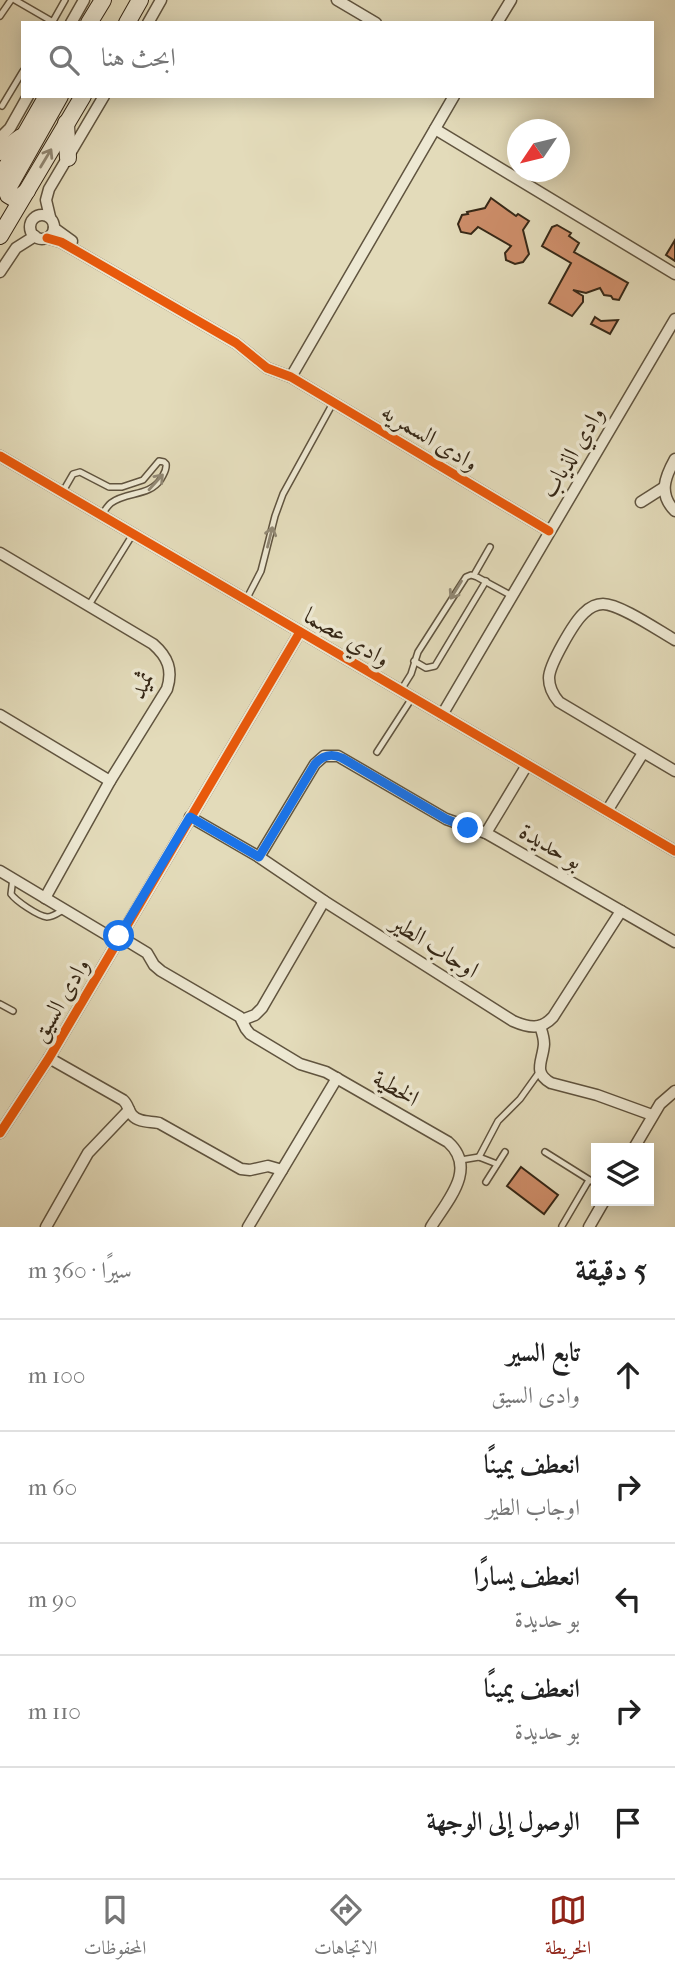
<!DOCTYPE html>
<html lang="ar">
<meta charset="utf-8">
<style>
:root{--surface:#fff;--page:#f6f6f6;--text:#222;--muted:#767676;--line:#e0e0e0;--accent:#8f2418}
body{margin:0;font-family:"IM FELL French Canon",Amiri,serif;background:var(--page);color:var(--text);direction:rtl}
.controls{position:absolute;right:21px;bottom:21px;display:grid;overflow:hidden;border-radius:0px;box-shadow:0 4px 18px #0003}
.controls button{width:63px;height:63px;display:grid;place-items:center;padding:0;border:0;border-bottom:2px solid var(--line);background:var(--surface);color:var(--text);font:35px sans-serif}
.compass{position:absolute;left:507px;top:119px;width:63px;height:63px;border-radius:50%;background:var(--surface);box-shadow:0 4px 18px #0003;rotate:235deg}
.stop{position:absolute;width:21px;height:21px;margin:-16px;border:5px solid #1a73e8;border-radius:50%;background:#fff}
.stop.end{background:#1a73e8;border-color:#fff;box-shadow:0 2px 7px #0008}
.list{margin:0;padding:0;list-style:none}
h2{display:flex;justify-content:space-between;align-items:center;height:91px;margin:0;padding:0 28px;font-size:30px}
h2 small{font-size:23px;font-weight:400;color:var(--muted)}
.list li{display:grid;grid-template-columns:46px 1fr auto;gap:21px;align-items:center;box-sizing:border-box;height:112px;padding:0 28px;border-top:2px solid var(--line)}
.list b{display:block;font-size:26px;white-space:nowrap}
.list p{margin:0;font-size:23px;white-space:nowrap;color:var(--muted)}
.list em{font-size:23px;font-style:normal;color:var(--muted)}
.icon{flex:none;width:38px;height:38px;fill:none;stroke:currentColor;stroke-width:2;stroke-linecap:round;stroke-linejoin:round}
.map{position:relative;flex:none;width:675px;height:1227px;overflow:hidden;direction:ltr}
.search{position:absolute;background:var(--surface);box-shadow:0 4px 18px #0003;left:21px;right:21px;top:21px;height:77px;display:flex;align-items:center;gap:18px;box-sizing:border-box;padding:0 24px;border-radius:0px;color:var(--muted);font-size:26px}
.sheet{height:651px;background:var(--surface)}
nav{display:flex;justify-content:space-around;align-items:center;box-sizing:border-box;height:98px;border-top:2px solid var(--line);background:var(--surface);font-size:19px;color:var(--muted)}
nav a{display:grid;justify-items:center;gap:4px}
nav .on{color:var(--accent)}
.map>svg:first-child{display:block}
.building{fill:#ce8e6a;stroke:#352716;stroke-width:2}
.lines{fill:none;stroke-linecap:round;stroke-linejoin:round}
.lane-casing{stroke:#60543f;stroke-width:8}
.street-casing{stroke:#60543f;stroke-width:13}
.secondary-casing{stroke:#352716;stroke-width:18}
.lane{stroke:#ede8d2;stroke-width:5}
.street{stroke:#ede8d2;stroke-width:10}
.secondary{stroke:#ede8d2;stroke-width:16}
.cycleway-casing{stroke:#ede8d2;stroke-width:13}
.cycleway{stroke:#e8590c;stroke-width:9}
.oneway{stroke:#918874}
.route{stroke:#1a73e8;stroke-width:9}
.labels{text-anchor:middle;stroke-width:7;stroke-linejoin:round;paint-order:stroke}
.street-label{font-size:24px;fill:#352716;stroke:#ede8d2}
</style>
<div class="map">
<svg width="675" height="1227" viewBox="0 0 675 1227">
<rect width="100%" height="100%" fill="#e3dbba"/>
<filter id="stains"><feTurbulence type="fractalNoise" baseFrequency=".00286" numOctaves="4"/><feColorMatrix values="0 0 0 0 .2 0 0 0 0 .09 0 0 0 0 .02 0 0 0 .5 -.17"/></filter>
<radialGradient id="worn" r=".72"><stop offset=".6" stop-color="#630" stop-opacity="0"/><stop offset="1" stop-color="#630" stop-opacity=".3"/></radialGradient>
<g class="building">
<path d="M491 198 516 216 518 214 529 221 523 230 529 254 523 262 515 264 506 260 505 253 511 246 478 227 471 234 461 232 458 224 462 215 468 214 467 212 485 208Z"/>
<path d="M557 225 571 233 569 236 579 243 574 252 628 283 619 300 613 299 611 296 604 295 600 288 586 293 573 290 583 296V302L572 316 549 303 571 263 542 246 552 227Z"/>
<path d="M675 240V261L666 255Z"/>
<path d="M595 317 601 321 618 320 610 334 591 324Z"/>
<path d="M521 1167 558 1195 544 1214 507 1186Z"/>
</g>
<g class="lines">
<g class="lane-casing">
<g id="lane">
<path d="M15 0 53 22"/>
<path d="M0 16 11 0"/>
<path d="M52 23 65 0"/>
<path d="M2 106 23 71"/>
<path d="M62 493 73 474 80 472 109 487H122L143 480 159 461 164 462 166 464C167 470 164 473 161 479 149 497 127 491 111 503 107 506 104 512 101 516"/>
<path d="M474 575 490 547"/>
<path d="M246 600 261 571 275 516 283 494 333 403"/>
<path d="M89 605 133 534"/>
<path d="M414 661 426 668 435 666 486 581"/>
<path d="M401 690 411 674 418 652 466 577 471 575 477 577 512 596"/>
<path d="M377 752 412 698"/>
<path d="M13 878 11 894C16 901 38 916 47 917 53 917 58 913 63 910"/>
<path d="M0 1004 13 1011"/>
<path d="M545 1152 596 1184"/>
<path d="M479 1157 498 1121 520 1099 540 1071"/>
<path d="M461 1160 479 1157 497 1164"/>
<path d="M486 1182 505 1152"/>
<path d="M562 1226 589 1180"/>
</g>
</g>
<g class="street-casing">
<g id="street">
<path d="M337 0 376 23"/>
<path d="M71 23 84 0"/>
<path d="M148 23 161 0"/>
<path d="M497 23 511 0"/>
<path d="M435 129 675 274"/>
<path d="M0 138 10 128 28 96"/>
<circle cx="42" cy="227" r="12"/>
<path d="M50 217 46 200 49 189 104 96"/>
<path d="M54 228 72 241"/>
<path d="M47 238 61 242 236 343 267 368 291 377 549 531"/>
<path d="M0 272 16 248 35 236"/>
<path d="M291 377 454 96"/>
<path d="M0 456 675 851"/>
<path d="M675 459C665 477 658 494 675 511"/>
<path d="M641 502 663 488"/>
<path d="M0 553 153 644C168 657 173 670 167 689L110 781 45 898"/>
<path d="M675 640C659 631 620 604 603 604 596 604 589 608 584 613 574 622 549 665 549 678 549 688 553 695 559 702L675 771"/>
<path d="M0 715 110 781"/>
<path d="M442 715 675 319"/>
<path d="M607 811 643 753"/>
<path d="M190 817 259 857 324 901 513 1021C529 1028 541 1030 553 1017L621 911"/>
<path d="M486 833 527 765"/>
<path d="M259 857 315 764 324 756H338L446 819 486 833 675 942"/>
<path d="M0 871 117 941"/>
<path d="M119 936 147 953 154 965 161 971 240 1017 246 1029 250 1034 300 1064 326 1072 448 1142C478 1169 447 1201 431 1227"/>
<path d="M242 1020 255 1015 262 1008 324 901"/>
<path d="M540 1026C542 1032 544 1037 544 1044 543 1061 532 1072 551 1083L597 1095 652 1115"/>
<path d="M49 1058 123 1100C128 1104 128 1110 132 1115 139 1123 150 1121 159 1123L241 1169 250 1170 268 1166 282 1170"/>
<path d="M0 1133 49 1058 300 632"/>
<path d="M634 1148 660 1104 675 1091"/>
<path d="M46 1227 88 1153 129 1110"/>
<path d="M248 1227 337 1078"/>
<path d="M589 1227 604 1201"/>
</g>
</g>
<g class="secondary-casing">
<g id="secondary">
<path d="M89 23 103 0"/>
<path d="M127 23 140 0"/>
<path d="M66 123 68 158"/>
<path d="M0 152 21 137"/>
<path d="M0 178 47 96"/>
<path d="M27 191 18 198H13L8 195 7 190 60 96"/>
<path d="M0 236 83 96"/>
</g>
</g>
<use href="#lane" class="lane"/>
<use href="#street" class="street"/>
<use href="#secondary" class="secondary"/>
<g class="cycleway-casing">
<g id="cycleway">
<path d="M47 238 61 242 236 343 267 368 291 377 549 531"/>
<path d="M0 456 675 851"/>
<path d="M0 1133 49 1058 300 632"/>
</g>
</g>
<use href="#cycleway" class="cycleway"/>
</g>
<defs><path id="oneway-shaft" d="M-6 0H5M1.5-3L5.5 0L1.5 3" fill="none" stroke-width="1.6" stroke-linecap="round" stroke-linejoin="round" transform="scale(1.75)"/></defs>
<g class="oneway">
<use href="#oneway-shaft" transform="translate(46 158) rotate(-59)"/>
<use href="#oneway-shaft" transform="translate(156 482) rotate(-48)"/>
<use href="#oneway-shaft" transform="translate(270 537) rotate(-76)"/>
<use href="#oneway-shaft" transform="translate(456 590) rotate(122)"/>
</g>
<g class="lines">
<path class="route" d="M119 936 190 817 259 857 315 764C323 755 331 753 342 758L446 819 468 828"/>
</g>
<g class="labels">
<g class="street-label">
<text transform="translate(430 437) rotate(31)" y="8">وادى السمريه</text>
<text transform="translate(572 452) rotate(-59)" y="8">وادي الذياب</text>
<text transform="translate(347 637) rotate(30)" y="8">وادي عصما</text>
<text transform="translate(141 685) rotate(-67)" y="8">ثميد</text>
<text transform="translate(551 846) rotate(30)" y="8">بو حديدة</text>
<text transform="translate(435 946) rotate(32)" y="8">اوجاب الطير</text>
<text transform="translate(60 1000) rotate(-60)" y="8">وادى السيق</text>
<text transform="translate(396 1088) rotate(30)" y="8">الخطية</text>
</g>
</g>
<rect width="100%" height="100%" filter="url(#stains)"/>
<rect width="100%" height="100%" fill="url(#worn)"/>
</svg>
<div class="controls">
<button><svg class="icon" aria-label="layers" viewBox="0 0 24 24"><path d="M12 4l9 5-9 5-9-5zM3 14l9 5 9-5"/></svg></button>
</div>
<svg class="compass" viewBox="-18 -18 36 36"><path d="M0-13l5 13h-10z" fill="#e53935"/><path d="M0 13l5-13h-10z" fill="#767676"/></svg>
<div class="stop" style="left:119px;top:936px"></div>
<div class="stop end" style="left:468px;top:828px"></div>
<div class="search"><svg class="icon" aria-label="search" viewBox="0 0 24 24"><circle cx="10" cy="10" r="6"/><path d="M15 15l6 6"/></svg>ابحث هنا</div>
</div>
<section class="sheet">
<h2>5 دقيقة<small>سيرًا · 360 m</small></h2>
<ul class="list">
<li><svg class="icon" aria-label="ahead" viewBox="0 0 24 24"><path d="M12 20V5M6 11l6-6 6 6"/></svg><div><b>تابع السير</b><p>وادى السيق</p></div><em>100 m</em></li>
<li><svg class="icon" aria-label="right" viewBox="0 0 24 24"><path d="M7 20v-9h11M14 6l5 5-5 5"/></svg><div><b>انعطف يمينًا</b><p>اوجاب الطير</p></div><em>60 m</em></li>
<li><svg class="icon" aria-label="left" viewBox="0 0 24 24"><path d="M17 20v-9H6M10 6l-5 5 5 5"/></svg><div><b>انعطف يسارًا</b><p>بو حديدة</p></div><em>90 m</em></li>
<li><svg class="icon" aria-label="right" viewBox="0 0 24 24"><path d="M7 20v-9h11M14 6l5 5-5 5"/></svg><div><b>انعطف يمينًا</b><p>بو حديدة</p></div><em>110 m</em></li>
<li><svg class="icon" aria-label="arrive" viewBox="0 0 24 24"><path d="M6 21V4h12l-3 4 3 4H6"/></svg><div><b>الوصول إلى الوجهة</b></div></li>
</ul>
</section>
<nav>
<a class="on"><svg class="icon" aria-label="map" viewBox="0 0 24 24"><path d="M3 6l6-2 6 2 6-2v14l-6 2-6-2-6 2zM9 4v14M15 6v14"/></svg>الخريطة</a>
<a><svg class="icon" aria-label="directions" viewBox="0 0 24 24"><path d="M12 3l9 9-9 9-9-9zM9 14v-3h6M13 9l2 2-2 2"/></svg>الاتجاهات</a>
<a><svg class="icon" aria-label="saved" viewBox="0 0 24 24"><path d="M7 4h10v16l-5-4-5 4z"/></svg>المحفوظات</a>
</nav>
